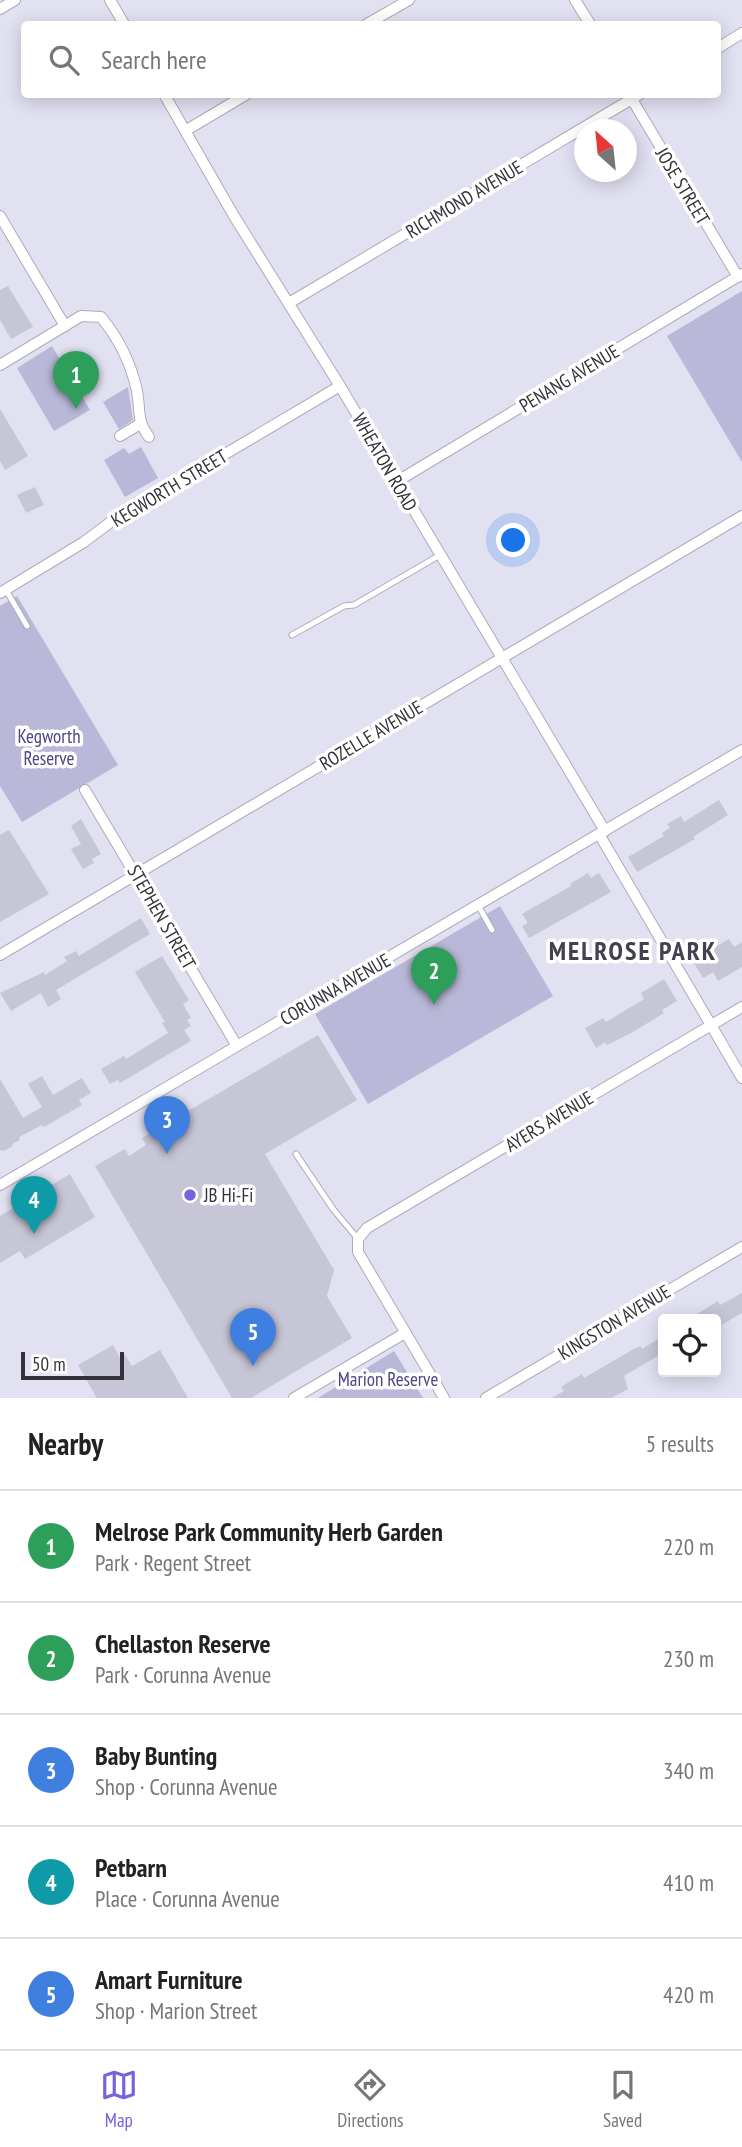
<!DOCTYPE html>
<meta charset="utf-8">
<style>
:root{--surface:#fff;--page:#f6f6f6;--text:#222;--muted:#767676;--line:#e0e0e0;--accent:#7763de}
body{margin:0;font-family:"PT Sans Narrow",sans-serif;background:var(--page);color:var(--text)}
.controls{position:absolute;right:21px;bottom:21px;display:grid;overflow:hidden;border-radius:7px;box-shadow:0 4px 18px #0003}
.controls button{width:63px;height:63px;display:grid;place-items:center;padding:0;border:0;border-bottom:2px solid var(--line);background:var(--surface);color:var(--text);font:35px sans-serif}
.compass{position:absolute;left:574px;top:119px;width:63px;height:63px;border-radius:50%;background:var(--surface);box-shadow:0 4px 18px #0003;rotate:333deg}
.scale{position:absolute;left:21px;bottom:18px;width:103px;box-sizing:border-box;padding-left:7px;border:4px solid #323238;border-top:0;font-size:19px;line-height:24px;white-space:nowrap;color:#323238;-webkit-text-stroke:5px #fff;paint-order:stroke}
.you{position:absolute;left:514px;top:541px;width:24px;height:24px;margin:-18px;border:5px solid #fff;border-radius:50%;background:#1a73e8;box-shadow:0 0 0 10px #1a73e833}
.badge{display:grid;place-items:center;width:46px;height:46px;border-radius:50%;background:var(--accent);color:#fff;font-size:23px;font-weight:700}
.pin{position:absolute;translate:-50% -58px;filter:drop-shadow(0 2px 4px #0008)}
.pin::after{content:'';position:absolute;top:37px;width:24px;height:21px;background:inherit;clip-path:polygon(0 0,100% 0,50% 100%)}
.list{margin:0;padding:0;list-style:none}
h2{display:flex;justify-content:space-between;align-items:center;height:91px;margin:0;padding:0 28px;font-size:30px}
h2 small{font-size:23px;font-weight:400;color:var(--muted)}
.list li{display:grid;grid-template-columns:46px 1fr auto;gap:21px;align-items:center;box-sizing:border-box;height:112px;padding:0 28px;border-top:2px solid var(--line)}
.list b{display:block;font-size:26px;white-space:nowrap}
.list p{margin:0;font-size:23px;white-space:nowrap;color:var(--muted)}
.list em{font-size:23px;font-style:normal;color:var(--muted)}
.icon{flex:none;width:38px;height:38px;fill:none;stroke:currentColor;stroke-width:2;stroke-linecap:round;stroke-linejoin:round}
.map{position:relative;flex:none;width:742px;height:1398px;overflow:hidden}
.search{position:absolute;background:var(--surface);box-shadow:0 4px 18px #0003;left:21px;right:21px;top:21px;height:77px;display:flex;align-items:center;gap:18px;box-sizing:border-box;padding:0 24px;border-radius:7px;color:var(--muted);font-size:26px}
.sheet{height:651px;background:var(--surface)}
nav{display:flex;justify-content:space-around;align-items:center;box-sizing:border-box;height:98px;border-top:2px solid var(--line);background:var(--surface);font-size:19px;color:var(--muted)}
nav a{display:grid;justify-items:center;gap:4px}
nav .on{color:var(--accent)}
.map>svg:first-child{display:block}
.green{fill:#b9b8d8}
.building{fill:#c7c6d7}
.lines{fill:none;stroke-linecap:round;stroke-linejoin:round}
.lane-casing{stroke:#ababbb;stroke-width:7}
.street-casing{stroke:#ababbb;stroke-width:12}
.lane{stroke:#fff;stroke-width:5}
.street{stroke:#fff;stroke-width:10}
.poi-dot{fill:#7763de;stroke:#fff;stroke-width:2.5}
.labels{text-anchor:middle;stroke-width:7;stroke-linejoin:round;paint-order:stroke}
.street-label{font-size:19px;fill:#323238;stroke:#fff}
.park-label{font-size:19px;fill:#4d4584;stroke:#fff}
.poi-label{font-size:19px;fill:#323238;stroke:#fff;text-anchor:start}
.district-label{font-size:26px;font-weight:bold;letter-spacing:2px;fill:#42414f;stroke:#fff}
</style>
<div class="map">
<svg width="742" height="1398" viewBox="0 0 742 1398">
<rect width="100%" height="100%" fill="#e1e1f2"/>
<g class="green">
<path d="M742 291V462L667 336Z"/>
<path d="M52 346 90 410 54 431 17 368Z"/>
<path d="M128 387 133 420 119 429 103 402Z"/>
<path d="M141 447 158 478 125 497 104 460 124 448 129 454Z"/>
<path d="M17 596 118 765 22 822 0 786V606Z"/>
<path d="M500 906 553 996 368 1104 315 1014Z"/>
<path d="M394 1351 423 1398H318Z"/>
</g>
<g class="building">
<path d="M8 286 33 327 11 339 0 320V290Z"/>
<path d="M0 409 28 456 5 470 0 461Z"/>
<path d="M35 487 44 505 26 513 17 495Z"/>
<path d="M719 800 728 815 693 837 695 839 637 872 628 857 664 836 662 833 670 828 667 824 681 816 684 822Z"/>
<path d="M81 819 101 854 92 859 94 863 83 869 71 849 81 844 71 826Z"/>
<path d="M9 830 49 894 0 922V835Z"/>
<path d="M588 873 591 878 599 873 611 892 529 938 522 926 528 923 522 914 571 886 570 884Z"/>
<path d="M141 918 150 934 56 990 61 999 48 1007 41 993 11 1011 0 993 44 972 45 975 67 961 64 957 76 951 79 956Z"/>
<path d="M729 939 734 947 742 942V967L718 981 713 972 703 978 692 960Z"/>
<path d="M162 956 189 1000 183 1004 191 1018 187 1020 191 1026 184 1030 191 1041 120 1083 118 1080 110 1084 101 1069 124 1056 126 1059 168 1033 162 1023 165 1022 135 972Z"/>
<path d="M664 979 677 1001 662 1010 664 1013 633 1032 607 1045 605 1042 596 1048 585 1028 603 1018 606 1022 644 999 641 993Z"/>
<path d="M318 1035 357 1100 265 1154 334 1270 327 1296 352 1338 251 1398H232L95 1166 125 1149 129 1156 146 1145 142 1138Z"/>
<path d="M42 1076 53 1095 82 1078 91 1093 79 1100 82 1105 44 1127 42 1125 19 1137 20 1140 12 1144 13 1146 4 1151 0 1150V1079L23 1118 42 1107 28 1084Z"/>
<path d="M70 1174 95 1217 25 1259 20 1251 0 1263V1216Z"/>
<path d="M742 1293V1313L720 1326 716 1319H689L718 1301 720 1305Z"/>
<path d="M663 1336V1353L624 1376 628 1389 611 1398H552L564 1391 561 1387 582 1374 584 1378 632 1350 640 1346 642 1349Z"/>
<path d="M113 1345 120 1358 125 1355 132 1366 160 1350 188 1398H97L78 1365Z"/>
</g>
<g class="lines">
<g class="lane-casing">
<g id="lane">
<path d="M6 590 27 626"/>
<path d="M292 635 344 606 354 605 440 555"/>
<path d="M478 905 492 930"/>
<path d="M296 1154 333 1209 358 1239"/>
</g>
</g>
<g class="street-casing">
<g id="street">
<path d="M110 0 124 24"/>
<path d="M575 0 590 24"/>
<path d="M0 9 15 0"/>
<path d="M367 24 409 0"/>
<path d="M718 48 742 33"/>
<path d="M164 94 234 216 340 386 605 831"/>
<path d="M630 96 738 277"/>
<path d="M185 131 247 94"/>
<path d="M0 216 65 326"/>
<path d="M289 303 640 94"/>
<path d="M0 365 81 316 101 317C119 339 131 363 137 391 141 412 136 419 149 437"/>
<path d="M120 436 140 424"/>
<path d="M396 482 742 274"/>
<path d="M0 593 84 542 112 521 340 386"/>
<path d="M85 790 237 1046"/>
<path d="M599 834 742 1078"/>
<path d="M0 955 742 516"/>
<path d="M0 1185 742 750"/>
<path d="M294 1398 405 1333"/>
<path d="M444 1398 358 1252V1239L367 1228 742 1007"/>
<path d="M486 1398 742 1247"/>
</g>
</g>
<use href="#lane" class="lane"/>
<use href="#street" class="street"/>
</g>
<circle class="poi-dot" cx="190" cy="1195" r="7"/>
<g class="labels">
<g class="street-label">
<text transform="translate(683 186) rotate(59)" y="7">JOSE STREET</text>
<text transform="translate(464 199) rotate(-31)" y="7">RICHMOND AVENUE</text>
<text transform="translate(569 378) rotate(-31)" y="7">PENANG AVENUE</text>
<text transform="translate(385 462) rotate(60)" y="7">WHEATON ROAD</text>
<text transform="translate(169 488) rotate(-31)" y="7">KEGWORTH STREET</text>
<text transform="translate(371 735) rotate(-31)" y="7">ROZELLE AVENUE</text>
<text transform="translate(162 917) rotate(60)" y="7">STEPHEN STREET</text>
<text transform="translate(335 989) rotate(-30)" y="7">CORUNNA AVENUE</text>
<text transform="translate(549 1121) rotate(-31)" y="7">AYERS AVENUE</text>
<text transform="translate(614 1322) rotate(-31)" y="7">KINGSTON AVENUE</text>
</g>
<g class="park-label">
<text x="49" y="743">Kegworth<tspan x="49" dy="22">Reserve</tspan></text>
<text x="388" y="1386">Marion Reserve</text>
</g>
<g class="poi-label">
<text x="204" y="1202">JB Hi-Fi</text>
</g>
<g class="district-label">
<text x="633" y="960">MELROSE PARK</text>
</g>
</g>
</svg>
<div class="controls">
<button><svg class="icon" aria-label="locate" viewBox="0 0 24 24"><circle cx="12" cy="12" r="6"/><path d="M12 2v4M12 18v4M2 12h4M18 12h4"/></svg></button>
</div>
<svg class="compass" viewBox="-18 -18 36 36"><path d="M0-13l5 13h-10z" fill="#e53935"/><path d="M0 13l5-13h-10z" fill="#767676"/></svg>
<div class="scale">50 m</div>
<div class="you"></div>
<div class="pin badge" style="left:76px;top:409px;background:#2e9e5b">1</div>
<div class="pin badge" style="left:434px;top:1005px;background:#2e9e5b">2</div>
<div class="pin badge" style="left:167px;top:1154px;background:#3f7fe0">3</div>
<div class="pin badge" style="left:34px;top:1234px;background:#0f9aa8">4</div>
<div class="pin badge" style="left:253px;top:1366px;background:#3f7fe0">5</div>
<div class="search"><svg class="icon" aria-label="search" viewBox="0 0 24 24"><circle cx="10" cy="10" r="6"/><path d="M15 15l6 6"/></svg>Search here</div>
</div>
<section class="sheet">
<h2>Nearby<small>5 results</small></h2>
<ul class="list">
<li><span class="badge" style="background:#2e9e5b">1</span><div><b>Melrose Park Community Herb Garden</b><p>Park · Regent Street</p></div><em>220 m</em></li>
<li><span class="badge" style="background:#2e9e5b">2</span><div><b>Chellaston Reserve</b><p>Park · Corunna Avenue</p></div><em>230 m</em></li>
<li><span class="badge" style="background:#3f7fe0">3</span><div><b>Baby Bunting</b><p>Shop · Corunna Avenue</p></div><em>340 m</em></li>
<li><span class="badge" style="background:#0f9aa8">4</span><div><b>Petbarn</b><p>Place · Corunna Avenue</p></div><em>410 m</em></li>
<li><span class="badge" style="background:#3f7fe0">5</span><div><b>Amart Furniture</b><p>Shop · Marion Street</p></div><em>420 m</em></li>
</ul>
</section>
<nav>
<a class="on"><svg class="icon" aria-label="map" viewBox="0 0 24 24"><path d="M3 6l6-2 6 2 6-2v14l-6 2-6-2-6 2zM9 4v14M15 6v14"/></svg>Map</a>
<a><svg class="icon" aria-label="directions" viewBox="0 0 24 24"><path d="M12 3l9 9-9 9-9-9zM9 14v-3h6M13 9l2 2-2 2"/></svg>Directions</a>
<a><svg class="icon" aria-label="saved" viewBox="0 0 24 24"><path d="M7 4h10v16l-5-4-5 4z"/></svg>Saved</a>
</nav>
